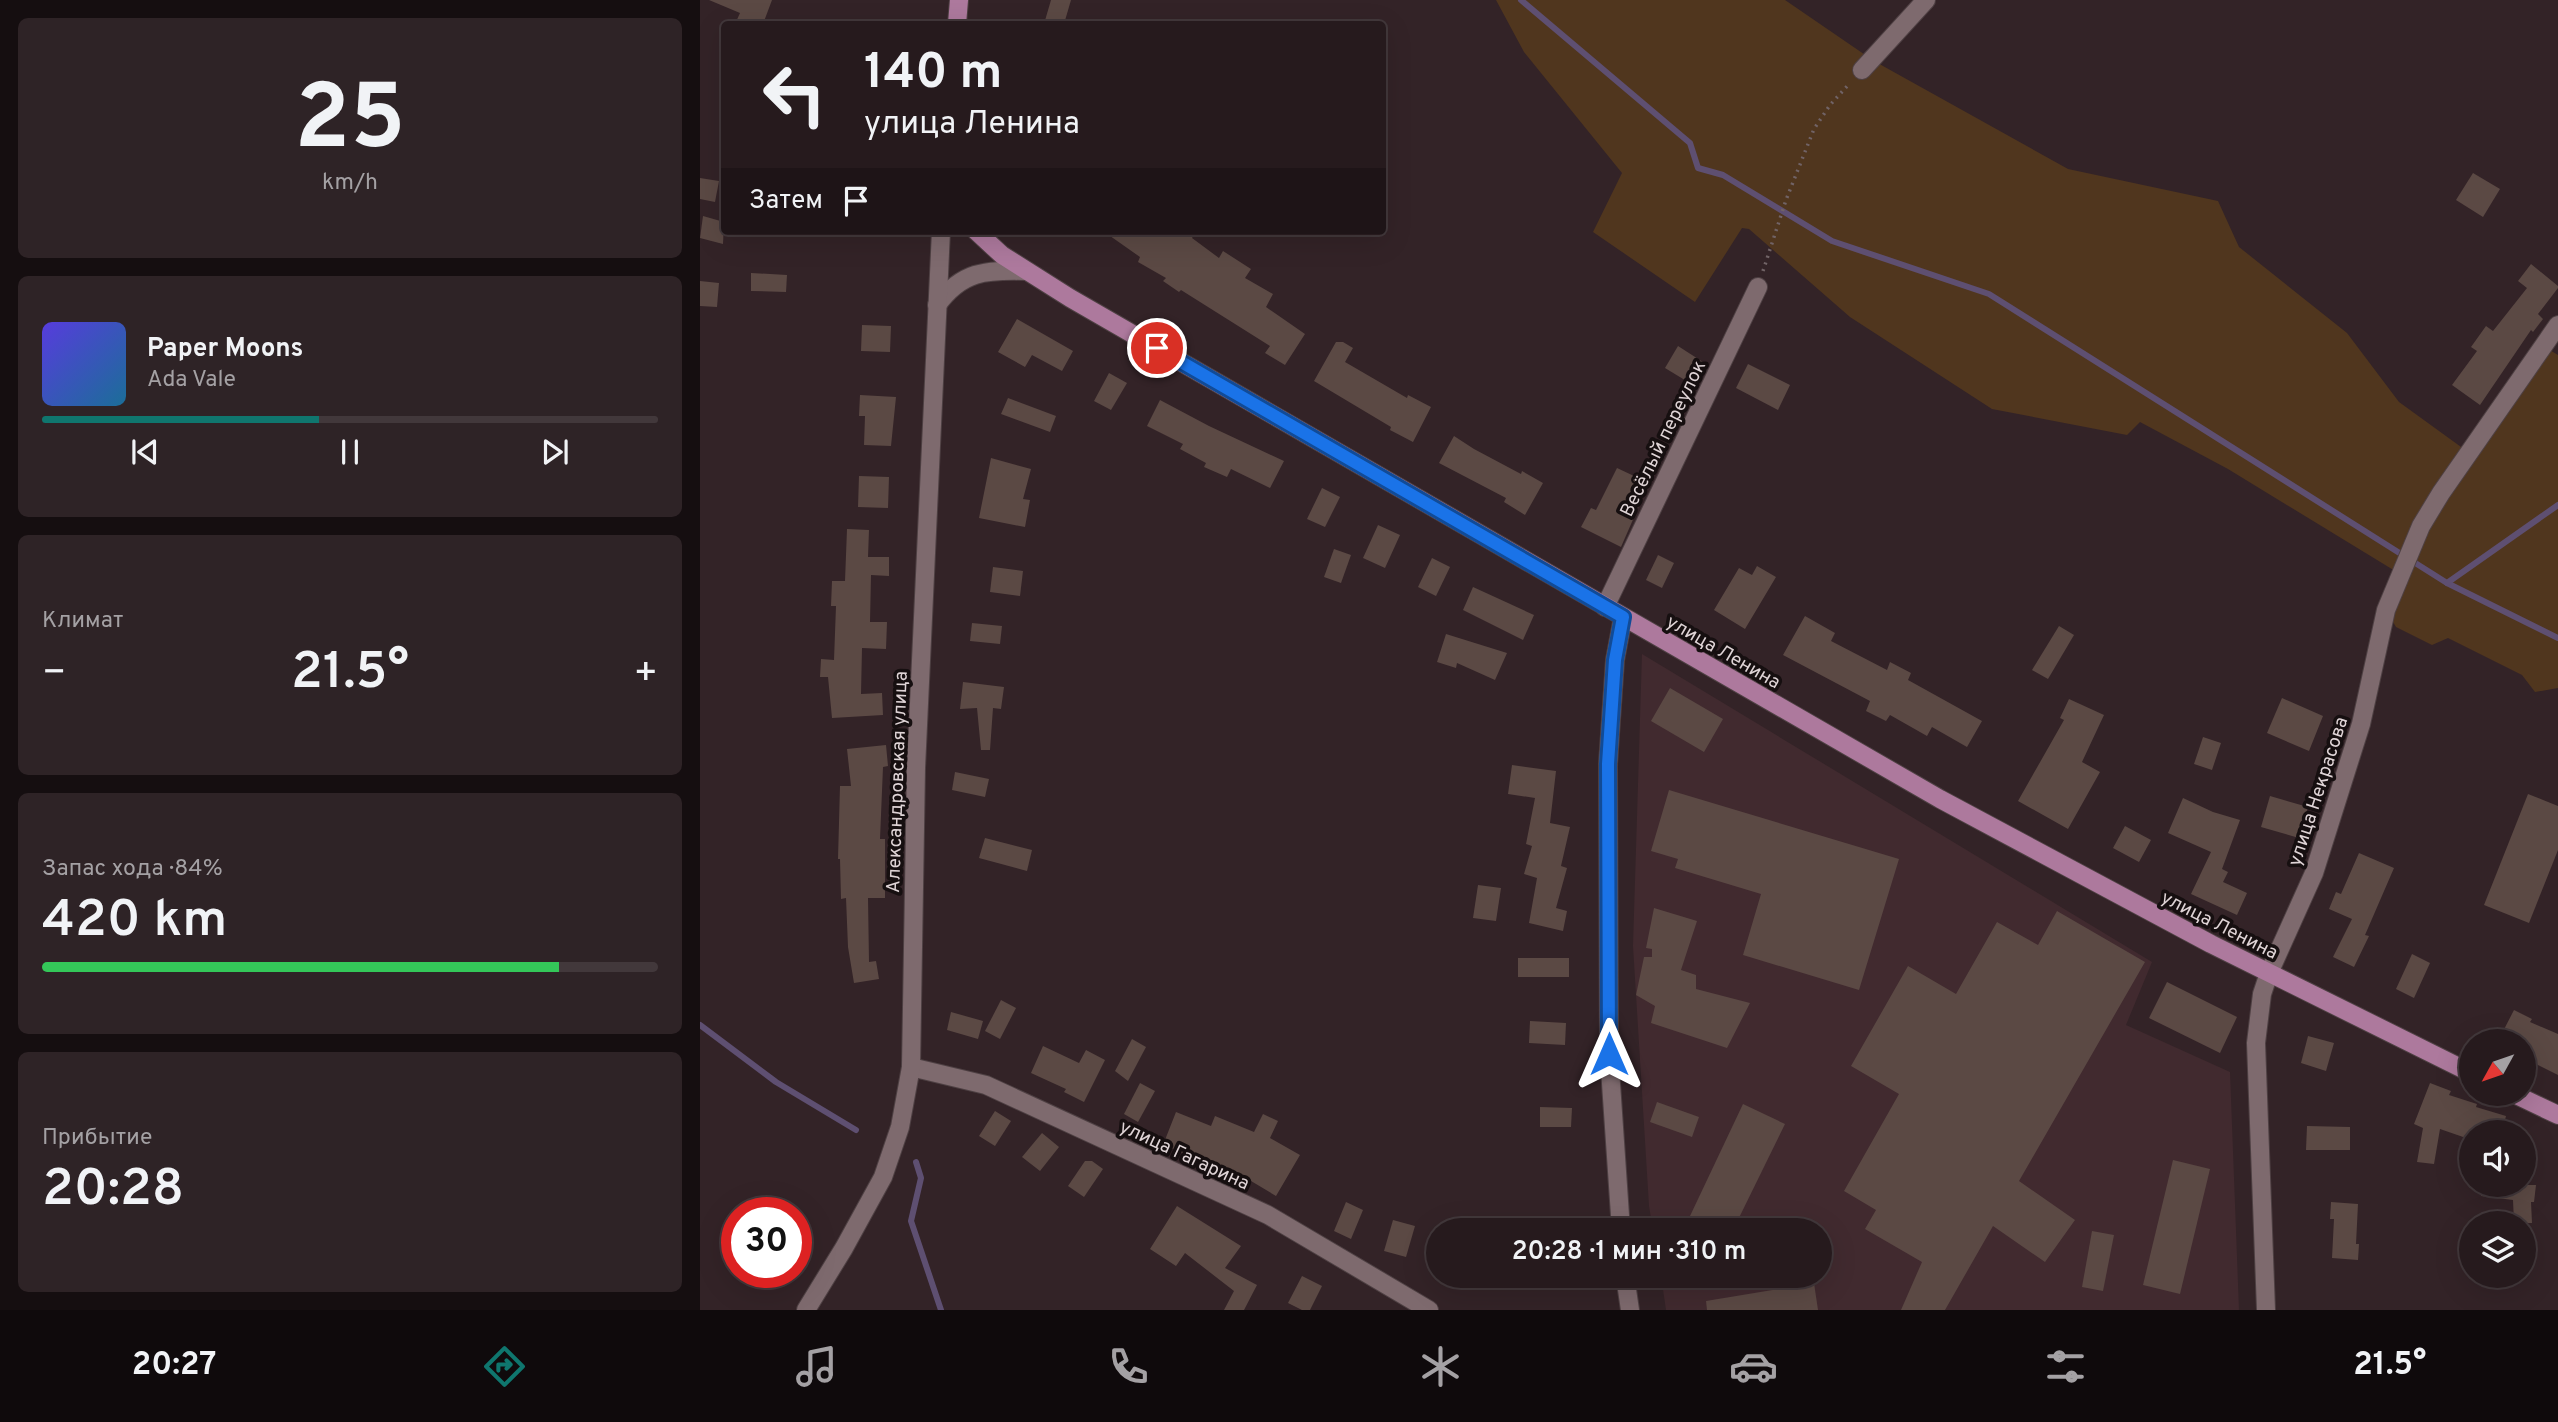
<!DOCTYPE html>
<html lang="ru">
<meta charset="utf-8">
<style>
body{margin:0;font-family:Overpass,sans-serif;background:#2e2326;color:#f1f3f6;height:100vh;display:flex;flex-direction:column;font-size:26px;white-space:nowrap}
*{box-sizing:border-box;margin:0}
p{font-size:23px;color:#a4a1a4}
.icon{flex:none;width:38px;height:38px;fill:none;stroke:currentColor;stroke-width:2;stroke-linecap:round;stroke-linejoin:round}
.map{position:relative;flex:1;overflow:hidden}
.sheet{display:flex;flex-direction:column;gap:18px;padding:18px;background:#150e10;width:700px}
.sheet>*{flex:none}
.top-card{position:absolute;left:21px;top:21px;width:665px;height:214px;border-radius:7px;box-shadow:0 7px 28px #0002,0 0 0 2px #42383b;background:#261a1d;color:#f1f3f6;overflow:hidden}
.needle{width:46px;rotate:230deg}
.controls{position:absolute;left:1759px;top:1029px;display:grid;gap:14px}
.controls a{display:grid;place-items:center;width:77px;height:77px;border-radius:50%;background:#261a1d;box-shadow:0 7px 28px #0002,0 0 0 2px #42383b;font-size:35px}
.speed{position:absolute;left:21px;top:1197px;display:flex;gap:14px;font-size:35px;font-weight:700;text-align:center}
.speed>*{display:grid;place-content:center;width:91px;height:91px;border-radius:50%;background:#261a1d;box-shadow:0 7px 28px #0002,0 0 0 2px #42383b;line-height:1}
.speed .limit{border:10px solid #d22;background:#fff;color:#111}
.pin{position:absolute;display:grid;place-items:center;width:60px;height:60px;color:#fff;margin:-30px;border:4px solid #fff;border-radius:50%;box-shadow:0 2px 7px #0007}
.me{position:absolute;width:77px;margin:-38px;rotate:0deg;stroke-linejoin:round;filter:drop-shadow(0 0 5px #0008)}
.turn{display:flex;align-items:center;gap:24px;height:147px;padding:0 28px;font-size:32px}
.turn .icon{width:91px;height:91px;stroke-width:2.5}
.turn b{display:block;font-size:49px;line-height:60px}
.then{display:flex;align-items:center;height:66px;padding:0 28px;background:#0003;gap:14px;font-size:26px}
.big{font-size:52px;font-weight:600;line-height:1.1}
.sheet .tile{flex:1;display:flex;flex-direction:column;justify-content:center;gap:10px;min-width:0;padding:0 24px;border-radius:10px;background:#2e2326}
.sheet .dial{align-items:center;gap:0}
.dial b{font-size:91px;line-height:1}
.song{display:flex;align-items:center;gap:21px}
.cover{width:84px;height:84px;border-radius:10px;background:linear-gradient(135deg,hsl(250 70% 55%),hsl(200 70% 35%))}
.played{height:7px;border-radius:4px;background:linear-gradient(90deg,#0f766e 45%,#42383b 45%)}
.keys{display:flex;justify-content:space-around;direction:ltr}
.heat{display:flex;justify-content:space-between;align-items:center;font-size:38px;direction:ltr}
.charge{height:10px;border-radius:5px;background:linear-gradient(90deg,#34c759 84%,#42383b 0)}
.trip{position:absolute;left:726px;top:1218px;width:406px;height:70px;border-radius:35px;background:#261a1d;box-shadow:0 7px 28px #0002,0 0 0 2px #42383b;font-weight:600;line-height:70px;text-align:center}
.tabs{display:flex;height:112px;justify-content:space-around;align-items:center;background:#0f0a0c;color:#a4a1a4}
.tabs .icon{width:49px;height:49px}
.tabs .on{color:#0f766e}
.tabs b{font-size:32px;color:#f1f3f6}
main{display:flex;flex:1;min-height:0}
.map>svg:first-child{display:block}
.built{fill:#412a2f}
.green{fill:#50361e}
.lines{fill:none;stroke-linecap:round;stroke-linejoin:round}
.stream{stroke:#5e4f71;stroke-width:6}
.building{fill:#5b4944}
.minor-casing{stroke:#4e4043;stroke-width:20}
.primary-casing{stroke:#4e4043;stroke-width:20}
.path{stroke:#716366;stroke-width:3.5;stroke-dasharray:2 5;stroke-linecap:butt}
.minor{stroke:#7e6a6e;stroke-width:18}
.primary{stroke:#ad799d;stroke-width:18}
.route-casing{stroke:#114b97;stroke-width:18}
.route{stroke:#1a73e8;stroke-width:12}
.labels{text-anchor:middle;stroke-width:7;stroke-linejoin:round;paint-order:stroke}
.street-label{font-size:19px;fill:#dfd4d6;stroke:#160f10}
</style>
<main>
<section class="sheet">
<div class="tile dial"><b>25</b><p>km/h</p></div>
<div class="tile">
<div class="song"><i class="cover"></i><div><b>Paper Moons</b><p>Ada Vale</p></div></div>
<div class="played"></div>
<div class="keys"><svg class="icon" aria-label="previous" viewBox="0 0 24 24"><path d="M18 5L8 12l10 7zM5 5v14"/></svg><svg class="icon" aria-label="pause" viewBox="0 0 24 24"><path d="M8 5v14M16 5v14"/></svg><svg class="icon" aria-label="next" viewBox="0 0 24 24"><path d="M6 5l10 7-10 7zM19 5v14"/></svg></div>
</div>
<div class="tile"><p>Климат</p>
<div class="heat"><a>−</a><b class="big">21.5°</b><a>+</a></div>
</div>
<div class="tile"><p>Запас хода · 84%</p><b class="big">420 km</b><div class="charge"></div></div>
<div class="tile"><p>Прибытие</p><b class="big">20:28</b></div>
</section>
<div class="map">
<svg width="1858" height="1310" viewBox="0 0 1858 1310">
<rect width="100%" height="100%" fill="#332327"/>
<path class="built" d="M942,654l510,308 -26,63 104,47 9,238h-573l-5,-34h159v-46h-167l-4,-24 -16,-260z"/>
<path class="green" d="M796,0h289l89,61 194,108 150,32 21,46 108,86 52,69 69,50 75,-106 15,9v333l-23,4 -13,-17 -74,-37 -16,7 -36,-18 -10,-17 14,-36 -172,-105 -88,-47 -13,13 -135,-26 -142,-92 -101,-88 -7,-1 -47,74 -102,-70 29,-59 -98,-121z"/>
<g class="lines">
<g class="stream">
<path d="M821,0l169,143 8,25 25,7 109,66 157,53 458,289 111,55"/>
<path d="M1747,583l111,-78"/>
<path d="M0,1025l76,57 80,48"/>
<path d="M216,1162l5,16 -10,43 30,89"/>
</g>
</g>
<g class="building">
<path d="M9,0h63l-9,24h-28l5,-11z"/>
<path d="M351,0h20l-7,24h-20z"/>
<path d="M1773,173l27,16 -17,28 -27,-17z"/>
<path d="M0,178l19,3 -4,21 -15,-3z"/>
<path d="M3,216l21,6 -1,22 -23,-6z"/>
<path d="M403,231h93l-4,7 27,20 4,-7 28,18 -6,9 28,16 -7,13 39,27 -20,31 -20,-12 5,-7 -89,-56 -2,2 -16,-11 3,-3 -28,-16 2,-5z"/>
<path d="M1831,264l27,22v2l-20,26 5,5 -10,13 -2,-2 -51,75 -28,-20 25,-34 -6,-4 15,-21 7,5 34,-43 -9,-7z"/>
<path d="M51,273l36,2 -1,17 -35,-1z"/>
<path d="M0,281l19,2 -2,24 -17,-1z"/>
<path d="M317,319l56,32 -11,20 -30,-16 -7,12 -27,-15z"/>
<path d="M162,325l29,1 -1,26 -29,-1z"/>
<path d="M636,342h7l10,6 -8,14 62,36 1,-3 23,12 -18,35 -23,-12 1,-3 -77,-46z"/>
<path d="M978,346l28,18 -13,21 -28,-17z"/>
<path d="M1048,364l42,21 -12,25 -42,-22z"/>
<path d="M409,373l18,10 -16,27 -17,-9z"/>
<path d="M160,395l36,2 -5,49 -27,-1 1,-29h-6z"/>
<path d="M308,398l48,18 -6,16 -49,-18z"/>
<path d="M460,400l49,26 75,35 -14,27 -39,-19 -4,8 -23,-10 2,-4 -26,-14 3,-5 -36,-18z"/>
<path d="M754,436l20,13 47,25 1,-3 21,12 -18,32 -21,-13 2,-4 -67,-35z"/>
<path d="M291,458l40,11 -8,30 7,1 -5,27 -46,-9z"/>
<path d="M917,468l32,15 -28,64 -40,-20 10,-19 5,2z"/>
<path d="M159,476l30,1 -1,31 -30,-1z"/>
<path d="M622,488l18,9 -15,30 -18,-8z"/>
<path d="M678,525l22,10 -15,33 -22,-10z"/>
<path d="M147,529l22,1 -1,27h21v19l-18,-1 -1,47h17l-1,27 -24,-1 -1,46 21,-1 1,22 -51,3 -4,-41h-8l1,-18 13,1 2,-54h-5l1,-25h13z"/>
<path d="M634,549l17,6 -10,28 -17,-6z"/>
<path d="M958,555l16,8 -12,25 -16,-8z"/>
<path d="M732,558l18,9 -14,29 -18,-9z"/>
<path d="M1057,566l19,11 -31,52 -31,-19 25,-42 13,7z"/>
<path d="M293,567l30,4 -3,25 -30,-4z"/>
<path d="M773,587l61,28 -11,25 -60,-30z"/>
<path d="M1105,616l30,17 -4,8 56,29 3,-8 21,11 -3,7 74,41 -15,26 -35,-20 -5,9 -37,-21 -4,6 -20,-10 4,-10 -87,-46z"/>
<path d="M272,623l30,3 -2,18 -30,-3z"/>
<path d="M1359,626l15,9 -26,44 -16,-9z"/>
<path d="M746,634l61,19 -12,27 -38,-17 -1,5 -19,-6z"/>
<path d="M263,682l41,5 -3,22 -8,-1 -3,42h-9l-4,-42 -17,1z"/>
<path d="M970,688l53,31 -19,33 -53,-31z"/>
<path d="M1582,698l41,18 -14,35 -42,-18z"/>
<path d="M1369,699l35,16 -22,47 18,10 -32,57 -50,-28 46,-81 -4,-2z"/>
<path d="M1503,737l18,6 -9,27 -18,-6z"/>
<path d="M186,745l2,21 -5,1 -3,72h5v59h-17l1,64 7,-1 3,18 -25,4 -6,-36 -2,-49 -5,1 -1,-40h-2l2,-73h11l-4,-37z"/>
<path d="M812,765l44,6 -6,52 20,4 -9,39 6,2 -11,40 11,3 -4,20 -34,-8 8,-45 -13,-4 8,-28 -6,-2 9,-46 -27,-4z"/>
<path d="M255,772l34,7 -4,18 -33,-7z"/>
<path d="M969,790l230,69 -40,131 -116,-35 18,-61 -86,-26 3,-9 -27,-8z"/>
<path d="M1828,794l30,12v44l-29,73 -45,-18z"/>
<path d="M1570,796l38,11 -9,31 -38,-11z"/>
<path d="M1483,798l30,14 27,8 -18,49 6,3 -5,10 24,11 -10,22 -46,-21 20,-42 -43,-19z"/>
<path d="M1425,826l26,14 -12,22 -26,-14z"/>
<path d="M285,838l47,12 -5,21 -48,-13z"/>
<path d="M1659,853l35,15 -29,67 4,1 -15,31 -21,-10 19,-38 -23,-10 7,-17 5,2z"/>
<path d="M778,885l23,3 -5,33 -23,-3z"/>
<path d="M954,908l43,13 -16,49 15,5v14l54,14 -23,45 -76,-25 4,-17 -19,-11 8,-38h8v-8l-6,-1z"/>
<path d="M1357,911l88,51 -126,219 56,39 -30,42 -52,-36 -48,84h-44l21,-48 -57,-33 11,-19 -32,-19 55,-97 -48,-28 57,-100 48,28 41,-72 41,23z"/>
<path d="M1712,954l18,9 -16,35 -18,-9z"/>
<rect x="818" y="958" width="51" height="19"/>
<path d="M1467,982l70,35 -17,36 -71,-35z"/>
<path d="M301,1000l15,8 -16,31 -15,-8z"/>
<path d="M1814,1010l18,9 -2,3 28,12v41l-34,-17v-17h-26z"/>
<path d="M251,1012l32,9 -5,18 -31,-9z"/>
<path d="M830,1021l36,2 -1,22 -36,-2z"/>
<path d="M1608,1036l26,7 -8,28 -25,-8z"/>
<path d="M432,1039l14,8 -18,34 -13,-10z"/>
<path d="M343,1046l36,17 7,-13 19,10 -21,42 -20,-10 2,-3 -35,-16z"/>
<path d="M440,1083l15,8 -17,31 -14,-8z"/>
<path d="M1730,1083l21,8 -2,4 28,9 -1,3 30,9 -4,16h-34l-2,6 -26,-9 -6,35 -17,-2 6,-34 -9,-4z"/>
<path d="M957,1102l42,15 -7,20 -42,-15z"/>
<path d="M1043,1104l42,20 -52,106h-14l-29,-14z"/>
<path d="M840,1107l32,1 -1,19h-31z"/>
<path d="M295,1111l16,10 -16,25 -16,-10z"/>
<path d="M476,1112l35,14 4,-10 39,16 9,-18 15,7 -8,17 30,17 -24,41 -25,-15 -3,5 -19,-11 -33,-13 1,-3 -34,-14z"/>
<path d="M1607,1126l43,1v23h-44z"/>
<path d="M342,1133l17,14 -19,24 -18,-14z"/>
<path d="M1473,1160l37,9 -30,125 -37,-9z"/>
<path d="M385,1161h7l11,8 -19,28 -16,-11z"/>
<path d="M1781,1185h55l-2,17h-3l1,21h-18l-1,-23 -32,-4z"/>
<path d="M646,1202l17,8 -12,29 -17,-8z"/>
<path d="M1631,1202l27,2 -2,40h3l-1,16 -26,-2 2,-39h-4z"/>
<path d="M477,1206l64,40 -16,22 32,17 -13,25h-20l10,-19 -49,-38 -9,13 -26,-17z"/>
<path d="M693,1220l22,6 -9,31 -22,-6z"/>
<path d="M1392,1231l22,4 -11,56 -21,-4z"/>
<path d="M602,1276l20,10 -12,24h-8l-14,-7z"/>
<path d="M1114,1283l4,27h-111l-1,-9z"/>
</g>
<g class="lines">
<g class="minor-casing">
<g id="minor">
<path d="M1162,70l64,-70"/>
<path d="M237,305c25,-34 48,-35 88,-34"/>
<path d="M905,607l153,-320"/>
<path d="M211,1067l75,18 282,130 161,95"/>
<path d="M921,1230l-12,-176 -1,-290 7,-104 8,-43"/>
<path d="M925,1276l5,34"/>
<path d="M106,1310l38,-62 39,-71 17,-50 11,-60 5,-299 25,-537"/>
<path d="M1566,1310l-10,-267 6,-49 7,-21 45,-100 47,-149 25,-114 35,-84 20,-33 117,-168"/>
</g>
</g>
<g class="primary-casing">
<g id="primary">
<path d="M257,24l2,-24"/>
<path d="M276,231l26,24 68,43 870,501 271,145 260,129"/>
<path d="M1814,1094l44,21"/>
</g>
</g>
<path class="path" d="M1063,271l23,-71 28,-71 16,-24 20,-22"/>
<use href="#minor" class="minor"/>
<use href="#primary" class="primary"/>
</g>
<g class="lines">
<g class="route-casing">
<path id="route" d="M457,348l466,269 -8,43 -7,104 1,290"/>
</g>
<use href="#route" class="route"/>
</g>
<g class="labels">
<g class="street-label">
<text transform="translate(962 438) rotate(-64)" y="7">Весёлый переулок</text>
<text transform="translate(1024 651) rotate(30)" y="7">улица Ленина</text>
<text transform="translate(196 782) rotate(-88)" y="7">Александровская улица</text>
<text transform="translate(1617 791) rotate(-72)" y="7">улица Некрасова</text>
<text transform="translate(1520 924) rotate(27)" y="7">улица Ленина</text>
<text transform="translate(485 1154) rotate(25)" y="7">улица Гагарина</text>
</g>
</g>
</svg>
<div class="controls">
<a><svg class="needle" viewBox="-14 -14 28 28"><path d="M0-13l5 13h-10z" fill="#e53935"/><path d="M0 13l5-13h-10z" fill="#a4a1a4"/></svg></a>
<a><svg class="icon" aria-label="sound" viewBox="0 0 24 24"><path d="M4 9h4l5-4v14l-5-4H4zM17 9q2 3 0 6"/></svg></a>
<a><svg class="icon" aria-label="layers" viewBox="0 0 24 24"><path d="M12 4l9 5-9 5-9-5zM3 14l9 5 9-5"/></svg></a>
</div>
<div class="speed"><div class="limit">30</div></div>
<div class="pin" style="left:457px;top:348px;background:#d93025"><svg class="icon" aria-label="arrive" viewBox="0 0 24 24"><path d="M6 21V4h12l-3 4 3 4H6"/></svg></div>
<svg class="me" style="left:909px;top:1054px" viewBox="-20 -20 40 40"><path d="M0-17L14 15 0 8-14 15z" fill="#1a73e8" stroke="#fff" stroke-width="4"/></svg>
<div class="trip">20:28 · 1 мин · 310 m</div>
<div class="top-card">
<div class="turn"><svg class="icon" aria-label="left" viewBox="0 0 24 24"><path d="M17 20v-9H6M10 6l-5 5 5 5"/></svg><div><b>140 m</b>улица Ленина</div></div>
<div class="then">Затем<svg class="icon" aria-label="arrive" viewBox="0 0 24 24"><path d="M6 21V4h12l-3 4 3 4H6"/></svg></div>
</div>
</div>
</main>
<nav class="tabs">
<b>20:27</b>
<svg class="icon on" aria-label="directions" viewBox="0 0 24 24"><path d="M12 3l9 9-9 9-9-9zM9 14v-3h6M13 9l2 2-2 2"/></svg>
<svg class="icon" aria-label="music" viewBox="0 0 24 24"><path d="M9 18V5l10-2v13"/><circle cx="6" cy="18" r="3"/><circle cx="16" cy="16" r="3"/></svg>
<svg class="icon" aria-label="phone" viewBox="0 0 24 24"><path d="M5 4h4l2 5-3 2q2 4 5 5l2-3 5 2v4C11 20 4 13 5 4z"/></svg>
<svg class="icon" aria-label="climate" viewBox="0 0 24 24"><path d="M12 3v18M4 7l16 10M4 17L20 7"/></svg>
<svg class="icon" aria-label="car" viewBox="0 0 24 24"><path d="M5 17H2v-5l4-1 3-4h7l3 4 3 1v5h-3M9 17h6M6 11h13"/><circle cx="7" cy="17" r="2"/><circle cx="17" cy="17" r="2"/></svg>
<svg class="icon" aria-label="filters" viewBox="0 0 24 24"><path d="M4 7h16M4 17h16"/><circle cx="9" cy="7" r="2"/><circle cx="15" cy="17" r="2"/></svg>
<b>21.5°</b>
</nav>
